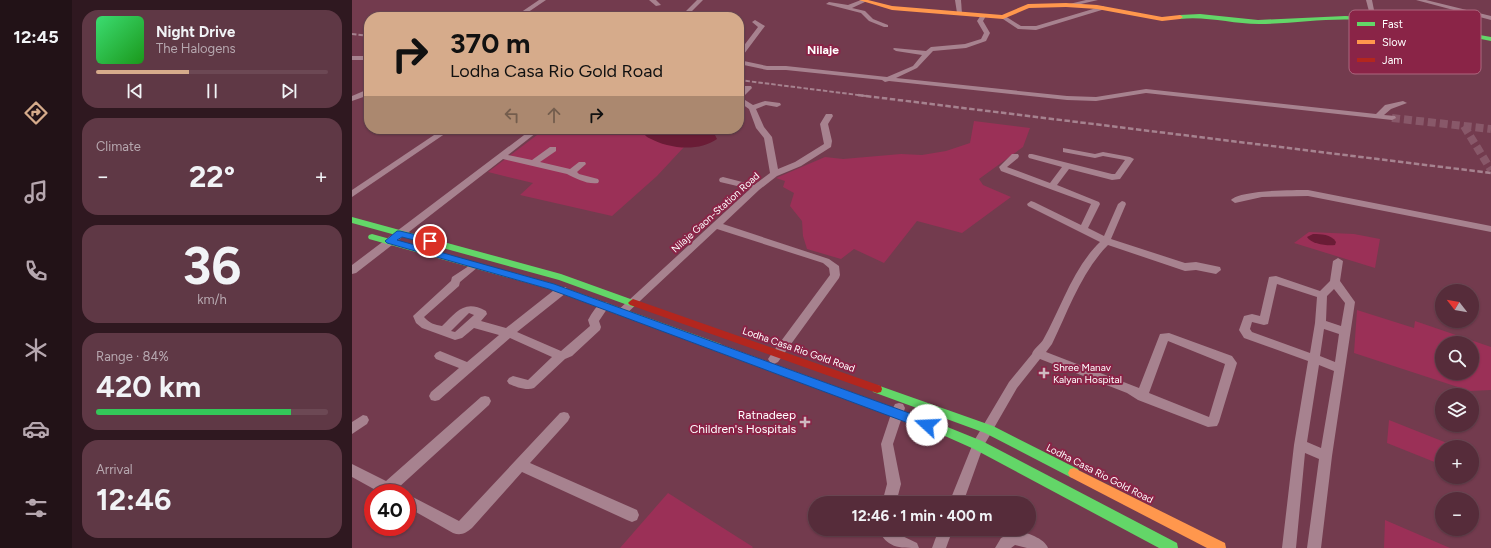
<!DOCTYPE html>
<meta charset="utf-8">
<style>
body{margin:0;font-family:Figtree,sans-serif;background:#5f3845;color:#f1f3f6;height:100vh;display:flex;flex-direction:column;font-size:15px;white-space:nowrap}
*{box-sizing:border-box;margin:0}
p{font-size:13px;color:#b6a7af}
.icon{flex:none;width:22px;height:22px;fill:none;stroke:currentColor;stroke-width:2;stroke-linecap:round;stroke-linejoin:round}
.map{position:relative;flex:1;overflow:hidden}
.panel{display:flex;flex-direction:column;gap:10px;padding:10px;background:#2f1820;width:280px}
.panel>*{flex:none}
.banner{position:absolute;left:12px;top:12px;width:380px;height:122px;border-radius:16px;box-shadow:0 1px 3px #0004,0 0 0 1px #6c4854;background:#d6ab8b;color:#111;overflow:hidden}
.needle{width:26px;rotate:301deg}
.controls{position:absolute;left:1083px;top:284px;display:grid;gap:8px}
.controls a{display:grid;place-items:center;width:44px;height:44px;border-radius:50%;background:#562c3a;box-shadow:0 1px 3px #0004,0 0 0 1px #6c4854;font-size:20px}
.speed{position:absolute;left:12px;top:484px;display:flex;gap:8px;font-size:20px;font-weight:700;text-align:center}
.speed>*{display:grid;place-content:center;width:52px;height:52px;border-radius:50%;background:#562c3a;box-shadow:0 1px 3px #0004,0 0 0 1px #6c4854;line-height:1}
.speed .limit{border:6px solid #d22;background:#fff;color:#111}
.pin{position:absolute;display:grid;place-items:center;width:34px;height:34px;color:#fff;margin:-17px;border:2px solid #fff;border-radius:50%;box-shadow:0 1px 4px #0007}
.me{position:absolute;width:44px;margin:-22px;rotate:290deg;stroke-linejoin:round;filter:drop-shadow(0 0 3px #0008)}
.turn{display:flex;align-items:center;gap:14px;height:84px;padding:0 20px;font-size:18px}
.turn .icon{width:52px;height:52px;stroke-width:2.5}
.turn b{display:block;font-size:28px;line-height:34px}
.lanes{display:flex;align-items:center;height:38px;padding:0 20px;background:#0003;justify-content:center;gap:20px;direction:ltr}
.lanes .off{opacity:.35}
.big{font-size:30px;font-weight:700;line-height:1.1}
.panel .tile{flex:1;display:flex;flex-direction:column;justify-content:center;gap:6px;min-width:0;padding:0 14px;border-radius:16px;background:#5f3845}
.panel .dial{align-items:center;gap:0}
.dial b{font-size:52px;line-height:1}
.song{display:flex;align-items:center;gap:12px}
.cover{width:48px;height:48px;border-radius:6px;background:linear-gradient(135deg,hsl(140 70% 55%),hsl(120 70% 35%))}
.played{height:4px;border-radius:2px;background:linear-gradient(90deg,#d6ab8b 40%,#6c4854 40%)}
.keys{display:flex;justify-content:space-around;direction:ltr}
.heat{display:flex;justify-content:space-between;align-items:center;font-size:22px;direction:ltr}
.charge{height:6px;border-radius:3px;background:linear-gradient(90deg,#34c759 84%,#6c4854 0)}
.trip{position:absolute;left:456px;top:496px;width:228px;height:40px;border-radius:20px;background:#562c3a;box-shadow:0 1px 3px #0004,0 0 0 1px #6c4854;font-weight:700;line-height:40px;text-align:center}
main{display:flex;flex:1;min-height:0}
.dock{display:flex;flex-direction:column;width:72px;justify-content:space-around;align-items:center;background:#221217;color:#b6a7af}
.dock .icon{width:28px;height:28px}
.dock .selected{color:#d6ab8b}
.dock b{font-size:18px;color:#f1f3f6}
.map>svg:first-child{display:block}
.green{fill:#9b3057;fill-rule:evenodd}
.water{fill:#6a1c36}
.lines{fill:none;stroke-linecap:round;stroke-linejoin:round}
.street-tunnel{stroke:#885869;stroke-width:8;stroke-dasharray:8 4;stroke-linecap:butt}
.street{fill:#a7828f;fill-rule:evenodd}
.fast{fill:#63d668;fill-rule:evenodd}
.slow{fill:#ff974d;fill-rule:evenodd}
.jam{fill:#b3261e;fill-rule:evenodd}
.rail-far1{stroke:#a6828f;stroke-width:2;stroke-dasharray:4.5 2;stroke-linecap:butt}
.rail{stroke:#a6828f;stroke-width:2.5;stroke-dasharray:5.5 2.5;stroke-linecap:butt}
.route{fill:#1a73e8;stroke:#114b97}
.poi-dot{fill:#cebac1;stroke:#8a2447;stroke-width:1.5}
.labels{text-anchor:middle;stroke-width:4;stroke-linejoin:round;paint-order:stroke}
.street-label{font-size:10px;fill:#fff;stroke:#8a2447}
.poi-label{font-size:10px;fill:#fff;stroke:#8a2447;text-anchor:start}
.far-district-label{font-size:12px;font-weight:bold;fill:#fff;stroke:#8a2447}
.near-poi-label{font-size:12px;fill:#fff;stroke:#8a2447;text-anchor:end}
.key{fill:#8a2447;stroke:#ad667e;stroke-width:1}
.key-label{font-size:11px;fill:#fff}
</style>
<main>
<nav class="dock">
<b>12:45</b>
<svg class="icon selected" aria-label="directions" viewBox="0 0 24 24"><path d="M12 3l9 9-9 9-9-9zM9 14v-3h6M13 9l2 2-2 2"/></svg>
<svg class="icon" aria-label="music" viewBox="0 0 24 24"><path d="M9 18V5l10-2v13"/><circle cx="6" cy="18" r="3"/><circle cx="16" cy="16" r="3"/></svg>
<svg class="icon" aria-label="phone" viewBox="0 0 24 24"><path d="M5 4h4l2 5-3 2q2 4 5 5l2-3 5 2v4C11 20 4 13 5 4z"/></svg>
<svg class="icon" aria-label="climate" viewBox="0 0 24 24"><path d="M12 3v18M4 7l16 10M4 17L20 7"/></svg>
<svg class="icon" aria-label="car" viewBox="0 0 24 24"><path d="M5 17H2v-5l4-1 3-4h7l3 4 3 1v5h-3M9 17h6M6 11h13"/><circle cx="7" cy="17" r="2"/><circle cx="17" cy="17" r="2"/></svg>
<svg class="icon" aria-label="filters" viewBox="0 0 24 24"><path d="M4 7h16M4 17h16"/><circle cx="9" cy="7" r="2"/><circle cx="15" cy="17" r="2"/></svg>
</nav>
<section class="panel">
<div class="tile">
<div class="song"><i class="cover"></i><div><b>Night Drive</b><p>The Halogens</p></div></div>
<div class="played"></div>
<div class="keys"><svg class="icon" aria-label="previous" viewBox="0 0 24 24"><path d="M18 5L8 12l10 7zM5 5v14"/></svg><svg class="icon" aria-label="pause" viewBox="0 0 24 24"><path d="M8 5v14M16 5v14"/></svg><svg class="icon" aria-label="next" viewBox="0 0 24 24"><path d="M6 5l10 7-10 7zM19 5v14"/></svg></div>
</div>
<div class="tile"><p>Climate</p>
<div class="heat"><a>−</a><b class="big">22°</b><a>+</a></div>
</div>
<div class="tile dial"><b>36</b><p>km/h</p></div>
<div class="tile"><p>Range · 84%</p><b class="big">420 km</b><div class="charge"></div></div>
<div class="tile"><p>Arrival</p><b class="big">12:46</b></div>
</section>
<div class="map">
<svg width="1139" height="548" viewBox="0 0 1139 548">
<rect width="100%" height="100%" fill="#733b4e"/>
<g class="green">
<path d="M622,121l56,7 -7,19 -44,32 4,6 28,12 -49,36 -45,-12 -33,42 -30,-14 -13,10 -34,-10 -4,-13 -1,-15 -12,-15 4,-13 -11,-6 2,-6 -9,-3 49,-21 18,2 58,-5 21,1 24,-4 24,-8z"/>
<path d="M193,129h77l2,5c5,0 14,-3 18,-1 3,1 5,4 8,5 10,5 22,7 34,9l-27,29 -45,40 -92,-21 13,-12 -45,-11z"/>
<path d="M957,232l45,2 26,5 -5,29 -81,-25z"/>
<path d="M1005,310l57,18 1,-7 76,26v43l-21,1 -116,-38zM1090,343h30v30h-30z"/>
<path d="M1037,420l63,25v2h-10v18l-55,-22z"/>
<path d="M316,493l85,54 -1,1h-132z"/>
<path d="M1033,520l65,28h-66z"/>
</g>
<g class="water">
<path d="M270,129h96l-3,6 2,4c-18,13 -48,10 -68,-1 -3,-1 -4,-4 -7,-5 -5,-2 -13,1 -18,1z"/>
<path d="M961,234c8,0 18,0 23,8l-1,3c-8,1 -24,-1 -28,-8z"/>
</g>
<g class="lines">
<g class="street-tunnel">
<path d="M1040,118l99,11"/>
<path d="M1112,126l27,44"/>
</g>
<g class="street">
<path d="M187,0h7l-25,17h-7z"/>
<path d="M297,0h7l5,5 -5,1z"/>
<path d="M345,0h6l-12,12 3,5h-6l-3,-5z"/>
<path d="M509,0l6,1 -15,7 13,3 8,8 15,6v2h-4l-15,-6 -8,-8 -35,-9 3,-2 19,3z"/>
<path d="M603,0h6l1,14 -5,-1z"/>
<path d="M734,0h12l-30,7 -3,-2z"/>
<path d="M1014,0h6l4,20 -5,-1z"/>
<path d="M1064,0h10l65,16v4z"/>
<path d="M751,6l3,2 -1,1 -69,21 -18,-1 -18,-12 5,-1 16,10h15z"/>
<path d="M134,14l6,2 1,1h-9v-2z"/>
<path d="M631,14l3,2 -3,5 7,12 -4,8 -20,7 -33,3 -16,17 -21,10 171,18 29,1 50,-8 230,25 9,-9 18,-4 4,2 -16,6 -7,6 11,1 1,2 -4,2 -246,-27 -50,8 -29,-1 -178,-19 -4,1 -3,-2 -96,-10h-19l-28,-6v-4l28,6h19l101,11 26,-11 9,-11 -26,-4 -3,-2 1,-1 32,3 5,-4 34,-3 16,-5 3,-6 -7,-12 4,-6z"/>
<path d="M403,20l10,6 -24,32 -2,1v-7l19,-25 -6,-5z"/>
<rect x="0" y="56" width="17" height="4"/>
<path d="M17,65v5l-2,-1 -1,-2z"/>
<path d="M393,86h6l1,2 -8,8 1,4 8,5 12,-4 15,2 1,2 -4,2 -11,-2 -10,4 8,18 8,10 6,32 17,-7 29,-18 -4,-20 6,-10h6l1,2 -5,8 4,17 -1,6 -30,19 -24,10 -18,14 -36,34 106,35 10,7 1,9 -1,3 -61,84 -4,2 -4,-2 -2,-3 2,-3 60,-81 -1,-7 -6,-5 -106,-34 -92,86h-8l-1,-3 134,-123 -30,-7 -1,-2 1,-2 3,-1 31,8 16,-12 -6,-35 -8,-10 -7,-19 -10,-7v-9z"/>
<path d="M14,90h3v5l-17,6v-5z"/>
<path d="M91,129h9l-100,68v-7z"/>
<path d="M180,129h9l-33,26 24,5 18,-13h6v4l-16,11 30,7 9,-7h6l1,2 -9,8 2,2 19,5 1,2 -1,2c-10,2 -23,-5 -31,-9l-64,-15 -147,114 -4,1v-9z"/>
<path d="M711,148l32,6 8,-2 27,5 4,2 -14,20 -8,1 -43,-11 -12,16 42,17 1,2 -12,24 16,8 14,-32 4,-3 3,1 1,2 -15,35 74,24 11,-1 24,5 1,3 -5,4 -20,-4 -11,1 -77,-26c-26,26 -40,66 -56,99l-6,8 93,36 21,-54 9,-1 63,23 5,7 -18,59 -2,4 -9,1 -70,-27 -11,-7 -87,-34 -23,29 -34,59 -20,56h-14l25,-62 35,-59 23,-28c1,-5 8,-9 11,-14 18,-32 30,-72 57,-98l-72,-36 -1,-2 4,-3 3,1 47,23 10,-21 -90,-33 -2,-4 13,-13h6l1,2 -1,2 -11,9 43,16 12,-16 -33,-9 -1,-2 1,-2h3l80,20h3l10,-14 -22,-4 -8,2 -32,-6zM816,341l57,23 -16,53 -60,-24z"/>
<path d="M956,190l183,36v6l-183,-36 -46,1 -27,6 -4,-3c9,-10 62,-10 77,-10z"/>
<path d="M986,258l5,3 -3,20 15,21 -23,154 -11,92h-14l12,-89 -14,-6 -9,95h-14l12,-103 14,-84 -64,-23 -5,-8 5,-14 8,-2 8,2 9,-39 7,-1 44,15 10,-10 3,-20zM925,284l40,13 -2,26 -5,30 -58,-21 -2,-3 2,-7 12,3 4,-1zM982,289l11,14 -4,23 -15,-5 1,-25zM972,329l15,5 -4,28 -15,-6zM967,365l15,6 -13,77 -14,-6z"/>
<path d="M123,262l5,3 -2,2 -18,15 -1,4 -35,31c5,6 11,8 18,9 15,-14 22,-27 44,-15l1,3 -6,7 25,7 52,-41h8l1,3 -1,3 -49,39 44,19 29,-25 -2,-6c4,-7 11,-20 20,-17l1,3 -10,15 2,6 -1,3 -28,26 -7,3 -31,29c-7,3 -18,-1 -25,-4l-2,-3 2,-3 4,-2 15,4 24,-23 -42,-19 -71,62 -4,1 -4,-1 -2,-4 2,-4 28,-24 -23,-9 -2,-3 2,-3 4,-2 27,11 32,-27 -25,-7 -12,10 -7,2 -33,-12 -6,-5 -3,-7 38,-35 1,-4zM117,313l5,2 -19,17 -4,-1z"/>
<path d="M133,396l4,1 2,4 -2,4 -91,83 3,5h-20l-29,-16v-13l34,17 95,-84z"/>
<path d="M547,403l4,1 2,4 -12,36 8,40 -5,19h-14l5,-19 -6,-40 12,-36 2,-4z"/>
<path d="M212,412l4,1 2,4 -2,4 -38,42 107,47 2,5 -2,5 -5,2 -5,-2 -105,-48 -50,56c-6,5 -11,8 -19,5l-46,-26v-13l52,27 101,-108z"/>
<path d="M11,415l4,1 2,4 -2,4 -15,10v-12z"/>
<path d="M526,529h14l2,3 23,11 2,5c-21,0 -32,0 -41,-19z"/>
<path d="M587,529h14l-7,19h-14z"/>
<path d="M663,531c11,1 29,7 33,17h-21l-12,-3 -4,3h-16l6,-10z"/>
</g>
<g class="fast">
<path d="M848,14l58,6 87,-4 29,1 44,7 73,13v4c-44,-8 -88,-20 -132,-21 -34,-2 -67,4 -100,4 -27,0 -52,-8 -79,-5l-3,-2 3,-2z"/>
<path d="M0,217l209,57 75,27 2,2 -2,2 -3,2 -74,-27 -207,-57z"/>
<path d="M20,234l182,50 167,60 1,3 -1,3 -4,1 -168,-62 -180,-50 -1,-2 1,-2z"/>
<path d="M525,385l116,41 85,43 2,4 -2,4 -4,1 -4,-1 -85,-44 -112,-41 -1,-3 1,-3z"/>
<path d="M588,424l42,17 195,102 1,5h-19l-185,-99 -38,-17 -2,-3 2,-3z"/>
</g>
<g class="slow">
<path d="M507,0h9l24,6 110,9 26,-11 38,-1 31,2 65,12 18,-2 3,2 -3,2 -18,2 -65,-12 -31,-2 -37,1 -26,11 -111,-9z"/>
<path d="M365,343l227,83 2,3 -2,3 -4,2 -227,-84 -1,-3 1,-3z"/>
<path d="M722,468l151,75 1,5h-19l-137,-71 -2,-4 2,-4z"/>
</g>
<path class="jam" d="M281,299l248,87 1,3 -1,3 -4,1 -247,-88 -2,-2 2,-2z"/>
<g class="rail-far1">
<path d="M0,34l17,2"/>
<path d="M387,80l127,16"/>
</g>
<path class="rail" d="M506,95l633,78"/>
</g>
<path class="route" d="M45,231h3l33,8 1,2 -4,3 -28,-7 -5,3 157,44 377,137 2,4 -2,3 -4,2 -378,-141 -162,-46 -2,-2z"/>
<g class="poi-dot">
<path d="M690 367h4v4h4v4h-4v4h-4v-4h-4v-4h4z"/>
<path d="M451 416h4v4h4v4h-4v4h-4v-4h-4v-4h4z"/>
</g>
<g class="labels">
<g class="street-label">
<text transform="translate(363 212) rotate(-42)" y="4">Nilaje Gaon-Station Road</text>
<text transform="translate(447 349) rotate(19)" y="4">Lodha Casa Rio Gold Road</text>
<text transform="translate(748 473) rotate(27)" y="4">Lodha Casa Rio Gold Road</text>
</g>
<g class="poi-label">
<text x="701" y="371">Shree Manav<tspan x="701" dy="12">Kalyan Hospital</tspan></text>
</g>
<g class="far-district-label">
<text x="471" y="54">Nilaje</text>
</g>
<g class="near-poi-label">
<text x="444" y="419">Ratnadeep<tspan x="444" dy="14">Children's Hospitals</tspan></text>
</g>
</g>
<rect x="997" y="10" width="132" height="64" rx="6" class="key"/>
<rect x="1005" y="22" width="18" height="4" fill="#63d668"/>
<rect x="1005" y="40" width="18" height="4" fill="#ff974d"/>
<rect x="1005" y="58" width="18" height="4" fill="#b3261e"/>
<g class="key-label">
<text x="1030" y="28">Fast</text>
<text x="1030" y="46">Slow</text>
<text x="1030" y="64">Jam</text>
</g>
</svg>
<div class="controls">
<a><svg class="needle" viewBox="-14 -14 28 28"><path d="M0-13l5 13h-10z" fill="#e53935"/><path d="M0 13l5-13h-10z" fill="#b6a7af"/></svg></a>
<a><svg class="icon" aria-label="search" viewBox="0 0 24 24"><circle cx="10" cy="10" r="6"/><path d="M15 15l6 6"/></svg></a>
<a><svg class="icon" aria-label="layers" viewBox="0 0 24 24"><path d="M12 4l9 5-9 5-9-5zM3 14l9 5 9-5"/></svg></a>
<a>+</a>
<a>−</a>
</div>
<div class="speed"><div class="limit">40</div></div>
<div class="pin" style="left:78px;top:241px;background:#d93025"><svg class="icon" aria-label="arrive" viewBox="0 0 24 24"><path d="M6 21V4h12l-3 4 3 4H6"/></svg></div>
<svg class="me" style="left:575px;top:425px" viewBox="-20 -20 40 40"><circle r="19" fill="#fff"/><path d="M0-13L10 11 0 6-10 11z" fill="#1a73e8"/></svg>
<div class="trip">12:46 · 1 min · 400 m</div>
<div class="banner">
<div class="turn"><svg class="icon" aria-label="right" viewBox="0 0 24 24"><path d="M7 20v-9h11M14 6l5 5-5 5"/></svg><div><b>370 m</b>Lodha Casa Rio Gold Road</div></div>
<div class="lanes"><svg class="icon off" aria-label="left" viewBox="0 0 24 24"><path d="M17 20v-9H6M10 6l-5 5 5 5"/></svg><svg class="icon off" aria-label="ahead" viewBox="0 0 24 24"><path d="M12 20V5M6 11l6-6 6 6"/></svg><svg class="icon" aria-label="right" viewBox="0 0 24 24"><path d="M7 20v-9h11M14 6l5 5-5 5"/></svg></div>
</div>
</div>
</main>
